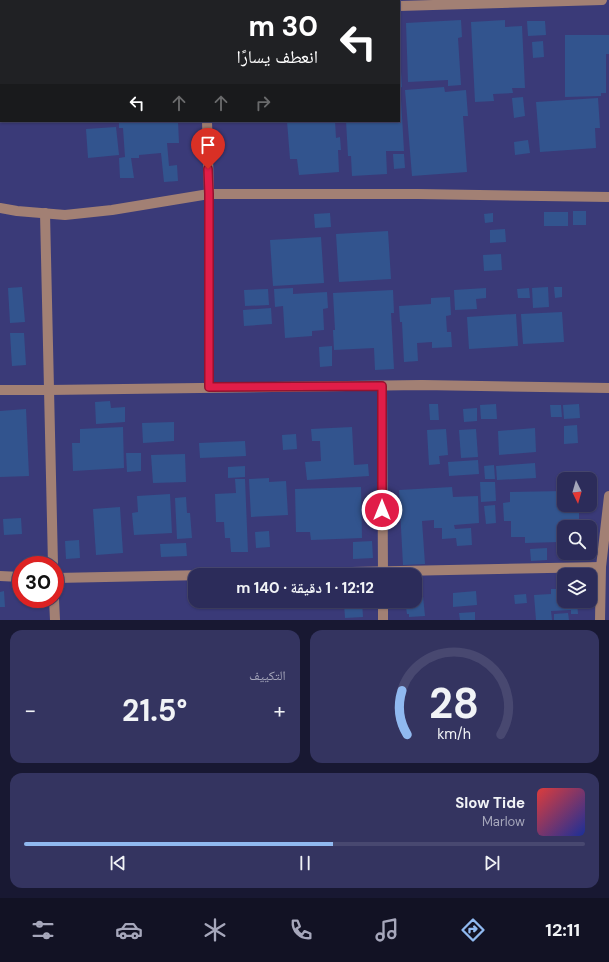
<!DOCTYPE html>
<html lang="ar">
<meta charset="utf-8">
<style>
body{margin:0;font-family:"DM Sans","Noto Naskh Arabic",sans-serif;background:#343460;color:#f1f3f6;direction:rtl;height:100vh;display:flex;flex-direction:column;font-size:15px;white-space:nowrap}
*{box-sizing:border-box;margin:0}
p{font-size:13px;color:#a6a7bb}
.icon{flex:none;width:22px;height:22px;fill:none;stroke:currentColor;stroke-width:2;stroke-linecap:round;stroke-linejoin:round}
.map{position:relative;height:620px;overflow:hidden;direction:ltr}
.sheet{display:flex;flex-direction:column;gap:10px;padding:10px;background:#181832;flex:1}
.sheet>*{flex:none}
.top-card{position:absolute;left:0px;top:0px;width:400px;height:122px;box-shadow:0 1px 3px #0004,0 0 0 1px #484870;direction:rtl;background:#202124;color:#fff;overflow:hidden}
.needle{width:26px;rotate:175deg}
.controls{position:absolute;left:557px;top:472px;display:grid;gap:8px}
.controls a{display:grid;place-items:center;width:40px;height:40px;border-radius:8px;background:#2c2c5a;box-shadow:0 1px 3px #0004,0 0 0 1px #484870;font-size:20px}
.speed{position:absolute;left:12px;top:556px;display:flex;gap:8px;font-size:20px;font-weight:700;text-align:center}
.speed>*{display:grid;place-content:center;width:52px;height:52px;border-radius:50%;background:#2c2c5a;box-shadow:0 1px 3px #0004,0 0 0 1px #484870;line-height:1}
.speed .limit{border:6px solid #d22;background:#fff;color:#111}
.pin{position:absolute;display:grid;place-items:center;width:34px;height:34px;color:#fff;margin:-41px -17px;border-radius:50% 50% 50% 0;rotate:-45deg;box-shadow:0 0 4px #0007}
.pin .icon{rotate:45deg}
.me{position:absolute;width:44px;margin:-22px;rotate:0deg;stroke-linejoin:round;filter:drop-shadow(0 0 3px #0008)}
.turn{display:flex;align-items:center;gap:14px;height:84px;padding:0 16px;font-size:18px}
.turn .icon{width:52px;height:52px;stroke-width:2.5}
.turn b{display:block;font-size:28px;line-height:34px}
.lanes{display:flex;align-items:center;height:38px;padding:0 16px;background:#0003;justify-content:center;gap:20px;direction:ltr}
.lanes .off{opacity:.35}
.big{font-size:30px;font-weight:700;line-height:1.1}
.sheet .card{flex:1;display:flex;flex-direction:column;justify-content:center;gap:6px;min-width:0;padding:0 14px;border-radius:12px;background:#343460}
.sheet .dial{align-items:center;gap:0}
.dial svg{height:104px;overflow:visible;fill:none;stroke:#484870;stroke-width:7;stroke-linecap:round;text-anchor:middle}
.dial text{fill:#f1f3f6;stroke:none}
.song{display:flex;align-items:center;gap:12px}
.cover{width:48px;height:48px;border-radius:6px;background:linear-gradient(135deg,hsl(0 70% 55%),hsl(230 70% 35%))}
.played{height:4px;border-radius:2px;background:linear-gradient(90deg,#90b9f0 55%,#484870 55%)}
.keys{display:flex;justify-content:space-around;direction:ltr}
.heat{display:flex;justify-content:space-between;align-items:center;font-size:22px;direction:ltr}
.sheet .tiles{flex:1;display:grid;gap:10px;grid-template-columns:1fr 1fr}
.card:last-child{grid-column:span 2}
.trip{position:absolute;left:188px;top:568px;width:234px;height:40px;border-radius:12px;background:#2c2c5a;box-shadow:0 1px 3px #0004,0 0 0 1px #484870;font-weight:700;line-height:40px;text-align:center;direction:rtl}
.tab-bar{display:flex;height:64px;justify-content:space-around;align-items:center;background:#121224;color:#a6a7bb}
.tab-bar .icon{width:28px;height:28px}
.tab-bar .active{color:#90b9f0}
.tab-bar b{font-size:18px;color:#f1f3f6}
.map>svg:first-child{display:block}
.building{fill:#32548e}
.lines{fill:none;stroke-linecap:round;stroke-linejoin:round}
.minor{stroke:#a28074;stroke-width:10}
.route-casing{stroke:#92132f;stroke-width:10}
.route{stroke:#e11d48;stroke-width:7}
</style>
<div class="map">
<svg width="609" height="620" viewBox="0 0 609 620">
<rect width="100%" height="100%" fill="#3a3a78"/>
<g class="building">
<path d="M461,20l1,17 -4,1 3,47 -13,1v-6l-40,2 -2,-59z"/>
<path d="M505,20v7l17,-1 3,62h-13l1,5 -20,1 1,7 -19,1 -4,-80z"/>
<path d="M527,21h18l1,14 -18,1z"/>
<path d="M565,35h44v19h-3v39h-5v3l-36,1z"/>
<path d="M543,41l1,16 -11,1 -1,-16z"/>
<path d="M399,56h1l2,31 -3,1z"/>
<path d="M444,87l1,5 21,-2 2,26h-5l4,56 -55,4 -7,-86z"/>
<path d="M523,97l2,19 -11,2 -2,-20z"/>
<path d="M598,98l2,30h-5l1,20 -56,4 -4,-50z"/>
<path d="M399,99h2l3,52h-18l1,23 -35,2 -1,-20h-3l-2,-35h53z"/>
<path d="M119,121h59l1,22h-12l2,23 8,-1 1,16 -14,1 -3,-29 -22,2v3h-8l3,20h-14l-1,-20 6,-1 -2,-29h-4z"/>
<path d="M287,121h48l1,17 4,-1 1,13h-3l1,22 -40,3 -2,-16h-7z"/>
<path d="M116,127l3,28 -31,3 -2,-29z"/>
<path d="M528,140l2,13 -15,2 -1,-13z"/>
<path d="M393,154h11l1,14 -11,1z"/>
<rect x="573" y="211" width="13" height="14"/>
<rect x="544" y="212" width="24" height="14"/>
<path d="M330,213l1,14 -16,1 -1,-14z"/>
<path d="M493,213v9l-8,1 -1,-9z"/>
<path d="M505,229l1,13 -16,1v-13z"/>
<path d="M388,231l3,48 -52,3 -3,-48z"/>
<path d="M321,237l3,46 -51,3 -3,-46z"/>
<path d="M501,254l1,16 -18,1 -1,-16z"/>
<path d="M22,287l3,35 -15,1 -2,-35z"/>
<path d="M548,287l1,20 -16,1 -1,-20z"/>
<path d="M554,287h8v10l-7,1z"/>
<path d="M293,288v6l34,-2 1,16 -5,1 1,21 -12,1v5l-27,2 -2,-32 -8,1 -1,-18z"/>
<path d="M486,288v10l-10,1 1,10 -22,1 -1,-20z"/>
<path d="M529,288l1,10h-12l-1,-9z"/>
<path d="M268,289l1,16 -24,1 -1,-16z"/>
<path d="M393,290l1,23h-3l3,56 -19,1 -1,-22 -40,2 -1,-20h2l-2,-37z"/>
<path d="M450,297l1,18 -5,1 1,16h4l1,15 -20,1v-6l-15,1 1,18 -14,1 -2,-40h-2l-1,-16 32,-2v-6z"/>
<path d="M271,308l1,16 -28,2 -1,-16z"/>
<path d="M562,312l2,30 -41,2 -2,-30z"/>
<path d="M516,314l2,32 -49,3 -2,-32z"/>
<path d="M10,333h14l2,32 -14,1z"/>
<path d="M332,346v20l-12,1 -1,-20z"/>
<path d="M110,401l1,7 14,-1v15l-29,2 -1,-22z"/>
<path d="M429,404h9l1,16h-9z"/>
<path d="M496,404l1,15h-16l-1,-14z"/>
<path d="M579,404l1,14 -16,1 -1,-14z"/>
<path d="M550,405h11l1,12h-11z"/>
<path d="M477,408v13l-13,1 -1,-13z"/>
<path d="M26,409l3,67 -29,1v-66z"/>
<path d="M174,422v19l-31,2 -1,-20z"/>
<path d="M577,425l1,18 -14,1v-18z"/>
<path d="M123,427l1,41 -51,3 -1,-28h8v-14z"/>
<path d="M352,427l2,38 14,-1 1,12 -62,4 -2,-18 16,-1 -1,-20h-8l-1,-12z"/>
<path d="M535,428l1,24 -37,3 -1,-24z"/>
<path d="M446,429l2,26 -9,1 1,8 -11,1 -2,-35z"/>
<path d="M476,429l2,28 -17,1 -2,-28z"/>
<path d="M296,434l1,15 -14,1 -1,-15z"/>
<path d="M245,441l1,15 -46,2 -1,-15z"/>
<path d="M126,453h15v18l-14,1z"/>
<path d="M185,454l1,28 -33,1 -2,-28z"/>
<path d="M478,460l1,14 -30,2 -1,-14z"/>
<path d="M535,463l1,15 -39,2 -1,-14z"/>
<path d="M494,465l1,14h-10l-1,-13z"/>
<path d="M245,466v11l-17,1v-11z"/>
<path d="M269,478v4l17,-1 2,34 -37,2 -2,-38z"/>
<path d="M235,479h10l3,73h-17l-1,-14h-5l-1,-16h-8l-1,-28 21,-1z"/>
<path d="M480,482h15l1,19 -15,1z"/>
<path d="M361,487l1,51 -51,2 -1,-8h-14l-1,-43z"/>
<path d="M452,487l1,10 25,-1 1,27 -25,2 1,4 16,-1 1,17 -15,1 -1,-8 -14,1v-11h-8v-8l-12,1 3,43 -22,1 -4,-75z"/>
<path d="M564,491v14h15v22h-15v9h-5v6l-34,1v-6h-14v-16h-7l-1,-18 7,-1v-10z"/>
<path d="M170,494l2,39 -38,2 -2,-22 6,-1 -1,-16z"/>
<path d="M186,497l1,16h3l2,25 -15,1 -2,-41z"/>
<path d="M495,505l1,18 -10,1 -2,-18z"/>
<path d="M120,507l3,46 -27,2 -3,-46z"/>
<path d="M21,518l1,16 -18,1 -1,-16z"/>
<path d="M269,531l1,16 -14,1 -1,-16z"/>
<path d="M79,540l1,18 -14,1 -1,-18z"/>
<path d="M372,541l1,17 -20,1v-17z"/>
<path d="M186,543l1,13 -26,1 -1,-13z"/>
<path d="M547,548v12l-16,1 -1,-12z"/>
<path d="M415,587h7l3,29 -16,1v-3h-2l-2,-13h10z"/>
<path d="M551,589h13v12h13l1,13h-7v-4l-20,1 1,9h-16l-2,-25 17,-1z"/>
<path d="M4,591l1,16h-5v-15z"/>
<path d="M476,591l1,14 -24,2v-14z"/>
<path d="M526,594l1,9 -12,1 -1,-9z"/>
<path d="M213,601h17v6l-16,1z"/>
<path d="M362,602l1,15 -18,1 -1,-15z"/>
<path d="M475,612v8h-15l-1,-7z"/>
<path d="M568,613l1,7h-15v-6z"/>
</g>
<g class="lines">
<g class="minor">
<path d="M205,0v1"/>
<path d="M388,0v1"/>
<path d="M399,6l203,-6"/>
<path d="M0,10h1"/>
<path d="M0,208l17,3 48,4 47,-5 97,-16 -2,-73"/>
<path d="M45,213l8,352"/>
<path d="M382,386l1,189"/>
<path d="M209,387v-193h209l191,3"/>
<path d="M0,390h49l373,-5 187,3"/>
<path d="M0,576l21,1"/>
<path d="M55,578l546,-11"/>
<path d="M54,599l1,21"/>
<path d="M383,601v19"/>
<path d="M600,620l1,-53 8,-71"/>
</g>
</g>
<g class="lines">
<g class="route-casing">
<path id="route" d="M208,169l1,25v193l173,-1v124"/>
</g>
<use href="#route" class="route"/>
</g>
</svg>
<div class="controls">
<a><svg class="needle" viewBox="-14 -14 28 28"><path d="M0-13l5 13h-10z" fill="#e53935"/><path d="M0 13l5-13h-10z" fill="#a6a7bb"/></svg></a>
<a><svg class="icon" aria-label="search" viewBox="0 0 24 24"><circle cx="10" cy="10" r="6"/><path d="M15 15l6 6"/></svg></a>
<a><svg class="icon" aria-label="layers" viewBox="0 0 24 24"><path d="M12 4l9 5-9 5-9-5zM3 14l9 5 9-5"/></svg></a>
</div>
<div class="speed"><div class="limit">30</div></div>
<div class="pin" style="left:208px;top:169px;background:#d93025"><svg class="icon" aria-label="arrive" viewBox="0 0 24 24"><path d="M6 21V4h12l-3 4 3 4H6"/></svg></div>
<svg class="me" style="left:382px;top:510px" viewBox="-20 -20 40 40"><circle r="17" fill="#e11d48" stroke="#fff" stroke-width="3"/><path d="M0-11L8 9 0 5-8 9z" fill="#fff"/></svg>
<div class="trip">12:12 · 1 دقيقة · 140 m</div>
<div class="top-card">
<div class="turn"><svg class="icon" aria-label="left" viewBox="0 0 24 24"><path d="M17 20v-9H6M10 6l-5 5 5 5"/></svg><div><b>30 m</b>انعطف يسارًا</div></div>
<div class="lanes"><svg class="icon" aria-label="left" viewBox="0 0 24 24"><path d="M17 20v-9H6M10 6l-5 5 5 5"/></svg><svg class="icon off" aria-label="ahead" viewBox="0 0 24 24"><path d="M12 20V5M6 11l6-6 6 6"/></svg><svg class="icon off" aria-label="ahead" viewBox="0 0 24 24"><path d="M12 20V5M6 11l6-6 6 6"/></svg><svg class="icon off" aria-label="right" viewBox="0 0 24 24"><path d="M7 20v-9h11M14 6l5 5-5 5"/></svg></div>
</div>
</div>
<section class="sheet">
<div class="tiles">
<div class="card dial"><svg viewBox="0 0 100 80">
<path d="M14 69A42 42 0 1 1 86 69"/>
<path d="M14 69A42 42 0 0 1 10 35" stroke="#90b9f0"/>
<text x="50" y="56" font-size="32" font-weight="700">28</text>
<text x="50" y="72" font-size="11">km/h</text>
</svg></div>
<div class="card"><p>التكييف</p>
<div class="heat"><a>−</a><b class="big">21.5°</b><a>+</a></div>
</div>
<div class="card">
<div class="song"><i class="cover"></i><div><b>Slow Tide</b><p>Marlow</p></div></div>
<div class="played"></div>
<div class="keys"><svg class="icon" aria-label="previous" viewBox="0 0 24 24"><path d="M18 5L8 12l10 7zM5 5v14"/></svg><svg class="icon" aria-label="pause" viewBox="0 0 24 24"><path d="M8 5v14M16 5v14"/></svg><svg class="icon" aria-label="next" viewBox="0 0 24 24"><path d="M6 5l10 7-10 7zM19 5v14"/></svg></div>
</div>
</div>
</section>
<nav class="tab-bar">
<b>12:11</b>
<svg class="icon active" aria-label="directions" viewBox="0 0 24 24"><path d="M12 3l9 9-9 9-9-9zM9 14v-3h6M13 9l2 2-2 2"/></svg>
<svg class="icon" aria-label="music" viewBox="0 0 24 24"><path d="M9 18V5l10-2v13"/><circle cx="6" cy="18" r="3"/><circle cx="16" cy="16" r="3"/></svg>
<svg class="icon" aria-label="phone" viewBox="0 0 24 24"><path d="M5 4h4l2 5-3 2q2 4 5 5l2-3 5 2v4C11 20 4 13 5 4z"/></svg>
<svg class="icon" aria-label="climate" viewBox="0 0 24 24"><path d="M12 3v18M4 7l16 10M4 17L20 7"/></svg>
<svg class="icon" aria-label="car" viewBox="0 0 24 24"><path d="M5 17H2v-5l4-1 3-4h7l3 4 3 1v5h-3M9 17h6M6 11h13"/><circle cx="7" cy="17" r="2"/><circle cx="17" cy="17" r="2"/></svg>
<svg class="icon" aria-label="filters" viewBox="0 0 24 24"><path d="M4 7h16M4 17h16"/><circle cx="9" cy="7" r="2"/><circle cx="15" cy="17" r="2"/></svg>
</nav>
